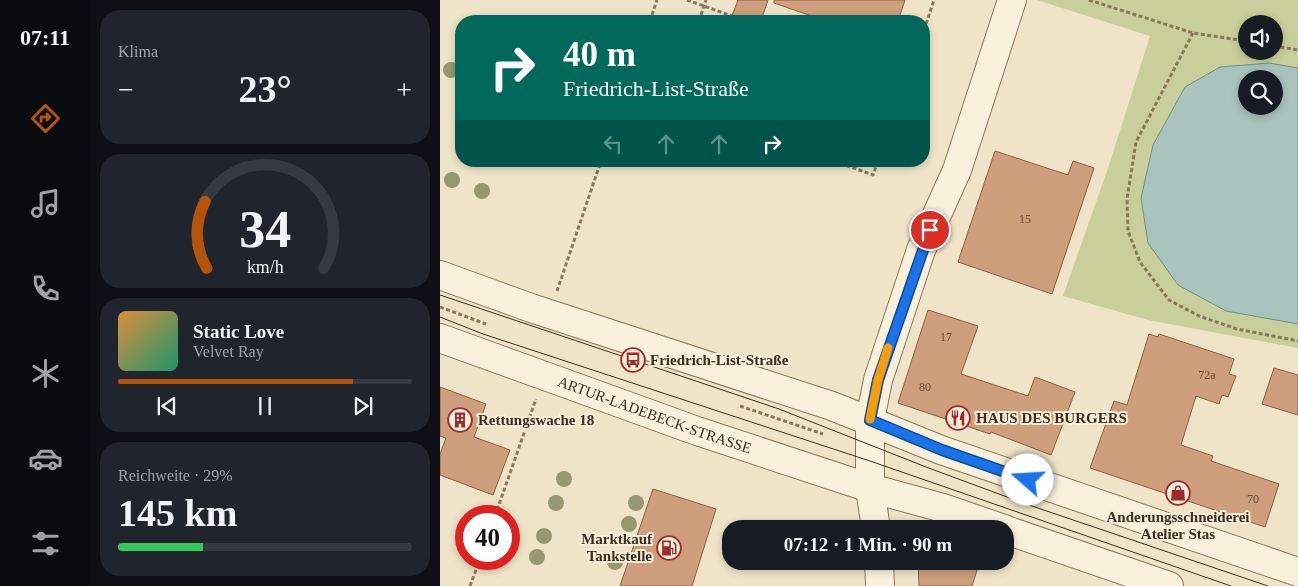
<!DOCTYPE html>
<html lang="de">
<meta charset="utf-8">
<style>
body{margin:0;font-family:"Times New Roman",serif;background:#20242c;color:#f1f3f6;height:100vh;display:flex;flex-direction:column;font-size:19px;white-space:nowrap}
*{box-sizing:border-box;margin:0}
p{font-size:16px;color:#9ea1a6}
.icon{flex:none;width:28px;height:28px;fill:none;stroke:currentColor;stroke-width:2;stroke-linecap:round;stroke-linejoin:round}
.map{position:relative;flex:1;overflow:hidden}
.details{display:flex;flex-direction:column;gap:10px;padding:10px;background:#0d0f14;width:350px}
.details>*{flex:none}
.hud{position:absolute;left:15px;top:15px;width:475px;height:152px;border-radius:20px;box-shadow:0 2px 8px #0003;background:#00695c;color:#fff;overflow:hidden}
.tools{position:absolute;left:798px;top:15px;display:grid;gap:10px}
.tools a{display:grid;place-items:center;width:45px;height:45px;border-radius:50%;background:#171b24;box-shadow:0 2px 8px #0003;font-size:25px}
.speed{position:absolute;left:15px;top:505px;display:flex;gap:10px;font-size:25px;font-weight:700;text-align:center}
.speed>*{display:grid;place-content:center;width:65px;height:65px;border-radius:50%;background:#171b24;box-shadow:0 2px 8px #0003;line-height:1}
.speed .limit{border:8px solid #d22;background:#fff;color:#111}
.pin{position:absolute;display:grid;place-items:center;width:42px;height:42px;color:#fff;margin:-21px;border:2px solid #fff;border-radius:50%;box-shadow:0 1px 5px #0007}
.me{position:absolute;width:55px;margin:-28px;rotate:289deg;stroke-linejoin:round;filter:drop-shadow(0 0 4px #0008)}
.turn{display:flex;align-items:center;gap:18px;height:105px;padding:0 25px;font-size:22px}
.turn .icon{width:65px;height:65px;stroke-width:2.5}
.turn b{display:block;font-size:35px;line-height:42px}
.lanes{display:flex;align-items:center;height:48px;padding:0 25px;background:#0003;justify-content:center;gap:25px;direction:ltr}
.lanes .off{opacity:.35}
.big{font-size:38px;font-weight:700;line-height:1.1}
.details .card{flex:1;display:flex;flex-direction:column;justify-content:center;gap:8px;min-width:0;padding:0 18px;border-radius:20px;background:#20242c}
.details .dial{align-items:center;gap:0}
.dial svg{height:130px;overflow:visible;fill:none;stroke:#363941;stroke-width:7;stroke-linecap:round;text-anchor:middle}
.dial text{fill:#f1f3f6;stroke:none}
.song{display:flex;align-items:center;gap:15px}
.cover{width:60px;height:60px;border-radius:8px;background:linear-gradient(135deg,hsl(30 70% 55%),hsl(160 70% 35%))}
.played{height:5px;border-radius:2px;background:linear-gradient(90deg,#b45309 80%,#363941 80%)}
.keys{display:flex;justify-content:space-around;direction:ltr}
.heat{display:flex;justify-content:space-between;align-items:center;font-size:28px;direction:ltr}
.charge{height:8px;border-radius:4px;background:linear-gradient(90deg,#34c759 29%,#363941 0)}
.trip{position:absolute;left:282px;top:520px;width:292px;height:50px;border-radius:20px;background:#171b24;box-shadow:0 2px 8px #0003;font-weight:700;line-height:50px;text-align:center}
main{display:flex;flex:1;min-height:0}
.tab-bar{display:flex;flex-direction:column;width:90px;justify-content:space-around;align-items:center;background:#090b0e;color:#9ea1a6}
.tab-bar .icon{width:35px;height:35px}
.tab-bar .current{color:#b45309}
.tab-bar b{font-size:22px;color:#f1f3f6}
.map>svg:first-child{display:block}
.green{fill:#c9cf9b;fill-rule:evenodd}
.water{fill:#a9c4bc;stroke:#6f938a;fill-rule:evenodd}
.building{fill:#cf9f7d;stroke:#8d5f41}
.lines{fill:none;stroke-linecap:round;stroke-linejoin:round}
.minor-casing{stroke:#8d765c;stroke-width:30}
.path{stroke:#8d765c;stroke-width:3;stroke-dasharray:4 2.5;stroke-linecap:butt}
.minor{stroke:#faf1dc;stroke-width:28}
.tram{stroke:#3d2e20;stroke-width:1}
.tree{fill:#96986f}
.route-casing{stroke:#114b97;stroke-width:12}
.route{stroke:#1a73e8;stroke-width:9}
.slow{stroke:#f59e0b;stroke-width:9}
.labels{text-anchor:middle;stroke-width:4;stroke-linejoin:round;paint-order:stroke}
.number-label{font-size:12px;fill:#624a37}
.poi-label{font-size:15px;font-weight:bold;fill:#3d2e20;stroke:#f7eed8;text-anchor:start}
.street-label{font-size:15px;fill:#3d2e20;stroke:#f7eed8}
</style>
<main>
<nav class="tab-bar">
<b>07:11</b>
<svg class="icon current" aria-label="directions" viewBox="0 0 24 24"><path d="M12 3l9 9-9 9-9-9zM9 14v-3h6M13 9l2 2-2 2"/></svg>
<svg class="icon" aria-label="music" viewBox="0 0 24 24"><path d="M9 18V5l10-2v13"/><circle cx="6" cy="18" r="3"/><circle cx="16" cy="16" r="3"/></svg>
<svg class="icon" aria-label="phone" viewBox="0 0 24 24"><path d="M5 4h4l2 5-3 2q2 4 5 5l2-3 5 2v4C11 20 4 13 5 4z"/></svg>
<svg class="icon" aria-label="climate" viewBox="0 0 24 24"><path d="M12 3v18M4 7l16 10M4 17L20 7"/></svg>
<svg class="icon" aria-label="car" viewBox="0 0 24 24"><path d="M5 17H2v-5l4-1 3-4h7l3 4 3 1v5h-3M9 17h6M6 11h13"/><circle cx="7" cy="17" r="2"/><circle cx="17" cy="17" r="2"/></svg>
<svg class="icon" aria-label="filters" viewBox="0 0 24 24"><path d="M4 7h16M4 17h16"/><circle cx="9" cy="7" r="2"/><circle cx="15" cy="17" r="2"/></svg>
</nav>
<section class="details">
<div class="card"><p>Klima</p>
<div class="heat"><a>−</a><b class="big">23°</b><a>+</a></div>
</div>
<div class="card dial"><svg viewBox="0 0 100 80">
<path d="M14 69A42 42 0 1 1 86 69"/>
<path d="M14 69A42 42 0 0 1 13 28" stroke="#b45309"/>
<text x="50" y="56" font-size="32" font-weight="700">34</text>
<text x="50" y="72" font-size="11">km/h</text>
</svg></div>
<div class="card">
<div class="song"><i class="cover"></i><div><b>Static Love</b><p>Velvet Ray</p></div></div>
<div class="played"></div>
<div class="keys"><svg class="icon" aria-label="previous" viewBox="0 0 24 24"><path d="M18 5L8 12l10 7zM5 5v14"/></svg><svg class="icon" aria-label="pause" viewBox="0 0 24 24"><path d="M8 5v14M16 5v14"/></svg><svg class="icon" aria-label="next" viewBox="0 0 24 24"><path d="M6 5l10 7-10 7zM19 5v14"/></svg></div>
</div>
<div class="card"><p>Reichweite · 29%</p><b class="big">145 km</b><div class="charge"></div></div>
</section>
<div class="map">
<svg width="858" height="586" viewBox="0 0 858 586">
<rect width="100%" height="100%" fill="#f0e4c8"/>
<path class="green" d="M597,0h261v348l-150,-28 -85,-24 45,-128 42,-132zM806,24h28v27h-28zM806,79h28v27h-28z"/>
<path class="water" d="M829,63l29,5v256l-72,-13 -48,-26 -30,-42 -7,-45 12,-53 32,-58 35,-20zM806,79h28v27h-28z"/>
<g class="building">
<path d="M298,0h30l-7,21h-31z"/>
<path d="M334,0h131l-7,21h-72l-52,-18z"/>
<path d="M555,151l73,24 5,-14 21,7 -42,126 -94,-32z"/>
<path d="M488,310l50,16 -17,48 67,22 7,-19 40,15 -24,63 -60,-23 -1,2 -92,-31z"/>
<path d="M709,334l9,3 1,-3 75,25 -5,15 7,2 -8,21 -6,-2 -3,9 -23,-8 -15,49 32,11 -2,5 68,23 -14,43 -175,-59 24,-67 13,4z"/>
<path d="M834,368l24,7v40l-36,-11z"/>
<path d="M0,387l46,17 -12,33 36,13 -17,45 -53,-20v-21l6,-16 -6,-2z"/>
<path d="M213,489l63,20 -24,77h-72z"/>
<path d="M478,561h62l-8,25h-53z"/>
</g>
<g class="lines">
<g class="minor-casing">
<g id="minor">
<path d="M0,275l91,33 301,98 109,44 357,122"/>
<path id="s1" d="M0,338l257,93 173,57 73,20 61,21"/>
<path d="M436,529l-6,-41v-68l8,-40 43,-130 36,-80 55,-170"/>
<path d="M566,530l163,56"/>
<path d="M439,561l1,25"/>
</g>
</g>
<g class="path">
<path d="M247,0l45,16"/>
<path d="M649,0l104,33 53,8"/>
<path d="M210,21l7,-21"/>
<path d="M259,21l7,-21"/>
<path d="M364,21l2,-6"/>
<path d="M484,30l10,-30"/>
<path d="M753,33l-57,109 -9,57 1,32 12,31 29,38 30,16 38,13 61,12"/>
<path d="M834,46l24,4"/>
<path d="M394,161l39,14 5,-14"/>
<path d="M117,291l44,-130"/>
<path d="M0,307l46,17"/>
<path d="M300,406l83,28"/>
<path d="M55,516l41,-117"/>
<path d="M30,586l10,-27"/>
</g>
<use href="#minor" class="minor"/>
<g class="tram">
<path d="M0,295l339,114 147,58 100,37 242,82"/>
<path d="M0,317l43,17 387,127 361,125"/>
</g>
</g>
<g class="tree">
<circle cx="11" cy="70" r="8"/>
<circle cx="12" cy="180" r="8"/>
<circle cx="42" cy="191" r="8"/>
<circle cx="124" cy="479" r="8"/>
<circle cx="116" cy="503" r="8"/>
<circle cx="196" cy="503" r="8"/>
<circle cx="189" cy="524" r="8"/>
<circle cx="104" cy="536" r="8"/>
<circle cx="97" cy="557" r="8"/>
<circle cx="175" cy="562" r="8"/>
</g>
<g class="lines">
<g class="route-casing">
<path id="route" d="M490,230l-52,150 -8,40 72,30 86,30"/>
</g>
<use href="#route" class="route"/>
<path class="slow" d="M430,419l8,-39 10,-32"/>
</g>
<defs>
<g id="bus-ring" transform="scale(1.25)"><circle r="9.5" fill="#f7eed8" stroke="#9e2a2b" stroke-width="1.5"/><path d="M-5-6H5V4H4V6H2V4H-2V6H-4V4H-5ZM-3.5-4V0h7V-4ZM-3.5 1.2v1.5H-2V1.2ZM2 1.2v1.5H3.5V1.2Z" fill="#9e2a2b"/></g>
<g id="restaurant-ring" transform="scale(1.25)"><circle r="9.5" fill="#f7eed8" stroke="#9e2a2b" stroke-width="1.5"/><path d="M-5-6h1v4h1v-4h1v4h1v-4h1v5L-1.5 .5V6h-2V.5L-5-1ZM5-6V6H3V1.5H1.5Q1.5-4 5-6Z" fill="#9e2a2b"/></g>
<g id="building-ring" transform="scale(1.25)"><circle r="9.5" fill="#f7eed8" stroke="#9e2a2b" stroke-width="1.5"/><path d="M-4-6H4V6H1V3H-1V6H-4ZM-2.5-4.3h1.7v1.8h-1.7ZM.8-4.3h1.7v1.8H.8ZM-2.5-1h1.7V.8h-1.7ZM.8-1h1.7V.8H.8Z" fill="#9e2a2b"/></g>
<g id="shop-ring" transform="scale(1.25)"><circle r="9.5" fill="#f7eed8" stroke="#9e2a2b" stroke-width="1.5"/><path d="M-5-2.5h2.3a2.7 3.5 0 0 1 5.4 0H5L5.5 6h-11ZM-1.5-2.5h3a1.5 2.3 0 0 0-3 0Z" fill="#9e2a2b"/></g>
<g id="fuel-ring" transform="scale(1.25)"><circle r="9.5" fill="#f7eed8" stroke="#9e2a2b" stroke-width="1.5"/><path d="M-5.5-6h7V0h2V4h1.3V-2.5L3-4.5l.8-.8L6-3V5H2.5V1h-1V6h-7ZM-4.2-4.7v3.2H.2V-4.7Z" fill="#9e2a2b"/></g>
</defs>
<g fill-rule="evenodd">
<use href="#bus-ring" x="193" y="360"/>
<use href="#restaurant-ring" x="518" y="418"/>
<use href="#building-ring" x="20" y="420"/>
<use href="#shop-ring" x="738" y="493"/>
<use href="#fuel-ring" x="229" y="548"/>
</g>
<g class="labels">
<g class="number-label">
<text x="585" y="223">15</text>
<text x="506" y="341">17</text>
<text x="767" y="379">72a</text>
<text x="485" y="391">80</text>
<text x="813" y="503">70</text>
</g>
<g class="poi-label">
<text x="210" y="365">Friedrich-List-Straße</text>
<text x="536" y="423">HAUS DES BURGERS</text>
<text x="38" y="425">Rettungswache 18</text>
<text x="738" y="522" text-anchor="middle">Anderungsschneiderei<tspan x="738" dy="17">Atelier Stas</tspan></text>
<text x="212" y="544" text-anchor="end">Marktkauf<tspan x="212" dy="17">Tankstelle</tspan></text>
</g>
<g class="street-label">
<text dy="5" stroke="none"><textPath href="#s1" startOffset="228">ARTUR-LADEBECK-STRASSE</textPath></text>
</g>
</g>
</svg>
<div class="tools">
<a><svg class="icon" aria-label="sound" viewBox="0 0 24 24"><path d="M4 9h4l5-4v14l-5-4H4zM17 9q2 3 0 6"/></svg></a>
<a><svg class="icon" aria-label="search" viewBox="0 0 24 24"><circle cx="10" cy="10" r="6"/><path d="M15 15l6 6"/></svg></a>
</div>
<div class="speed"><div class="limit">40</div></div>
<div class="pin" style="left:490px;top:230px;background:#d93025"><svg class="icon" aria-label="arrive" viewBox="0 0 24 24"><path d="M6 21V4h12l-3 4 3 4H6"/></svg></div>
<svg class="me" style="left:588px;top:480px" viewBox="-20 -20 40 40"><circle r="19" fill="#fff"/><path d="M0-13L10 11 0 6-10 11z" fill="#1a73e8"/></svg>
<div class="trip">07:12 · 1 Min. · 90 m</div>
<div class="hud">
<div class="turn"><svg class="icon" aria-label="right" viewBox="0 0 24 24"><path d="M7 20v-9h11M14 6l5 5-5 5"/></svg><div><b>40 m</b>Friedrich-List-Straße</div></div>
<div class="lanes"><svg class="icon off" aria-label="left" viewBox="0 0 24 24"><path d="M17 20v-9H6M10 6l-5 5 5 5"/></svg><svg class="icon off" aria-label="ahead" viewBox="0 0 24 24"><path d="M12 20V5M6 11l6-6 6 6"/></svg><svg class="icon off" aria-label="ahead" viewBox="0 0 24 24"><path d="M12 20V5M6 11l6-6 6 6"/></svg><svg class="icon" aria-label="right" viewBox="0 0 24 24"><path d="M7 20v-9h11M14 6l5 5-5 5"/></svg></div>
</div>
</div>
</main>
